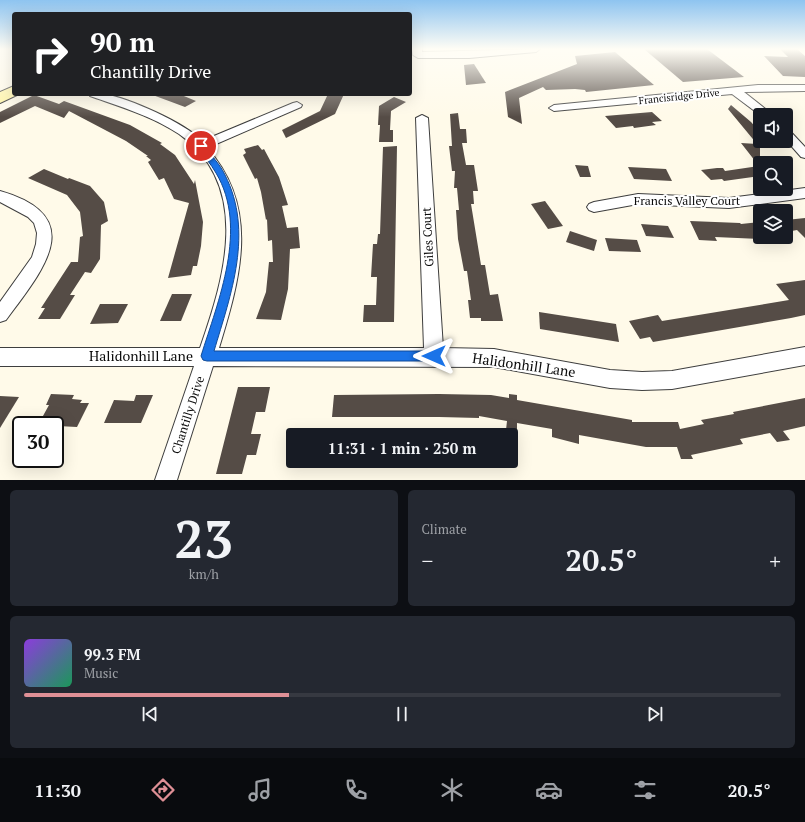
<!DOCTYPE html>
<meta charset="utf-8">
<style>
body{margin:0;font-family:"PT Serif",serif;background:#242831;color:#f1f3f6;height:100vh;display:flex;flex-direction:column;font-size:15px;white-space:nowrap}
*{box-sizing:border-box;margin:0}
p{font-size:13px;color:#9ea1a6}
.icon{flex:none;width:22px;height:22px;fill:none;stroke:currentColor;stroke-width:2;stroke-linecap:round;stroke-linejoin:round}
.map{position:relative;height:480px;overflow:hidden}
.sheet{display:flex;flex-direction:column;gap:10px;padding:10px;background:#0d0f14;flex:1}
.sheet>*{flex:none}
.hud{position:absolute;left:12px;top:12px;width:400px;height:84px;border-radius:4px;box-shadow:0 4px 16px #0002;background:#202124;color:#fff;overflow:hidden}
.buttons{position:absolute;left:753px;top:108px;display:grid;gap:8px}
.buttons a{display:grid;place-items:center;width:40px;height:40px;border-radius:4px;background:#171b24;box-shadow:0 4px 16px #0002;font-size:20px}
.speed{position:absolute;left:12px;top:416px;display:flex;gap:8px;font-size:20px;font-weight:700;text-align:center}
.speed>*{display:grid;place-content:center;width:52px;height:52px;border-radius:50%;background:#171b24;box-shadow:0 4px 16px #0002;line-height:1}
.speed .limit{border:2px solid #111;border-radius:6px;background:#fff;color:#111}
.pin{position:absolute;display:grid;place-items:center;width:34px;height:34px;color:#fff;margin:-17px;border:2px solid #fff;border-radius:50%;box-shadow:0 1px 4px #0007}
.me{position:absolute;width:44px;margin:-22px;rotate:270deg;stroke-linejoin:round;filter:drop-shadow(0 0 3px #0008)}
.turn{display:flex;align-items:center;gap:14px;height:84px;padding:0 12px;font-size:18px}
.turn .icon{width:52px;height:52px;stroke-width:2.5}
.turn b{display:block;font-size:28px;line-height:34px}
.big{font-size:30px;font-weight:800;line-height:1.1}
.sheet .tile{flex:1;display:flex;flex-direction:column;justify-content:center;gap:6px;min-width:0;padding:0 14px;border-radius:6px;background:#242831}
.sheet .dial{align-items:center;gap:0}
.dial b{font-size:52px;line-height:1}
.song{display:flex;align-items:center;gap:12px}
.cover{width:48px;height:48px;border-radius:6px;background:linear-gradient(135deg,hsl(270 70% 55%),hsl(150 70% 35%))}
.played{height:4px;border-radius:2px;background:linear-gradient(90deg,#df9096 35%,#363941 35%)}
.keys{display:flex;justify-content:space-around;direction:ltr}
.heat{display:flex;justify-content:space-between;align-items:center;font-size:22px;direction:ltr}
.sheet .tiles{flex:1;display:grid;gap:10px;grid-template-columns:1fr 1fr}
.tile:last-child{grid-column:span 2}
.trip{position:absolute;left:286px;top:428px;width:232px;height:40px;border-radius:4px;background:#171b24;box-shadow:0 4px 16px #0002;font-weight:800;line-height:40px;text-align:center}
.tab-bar{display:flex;height:64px;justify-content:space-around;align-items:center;background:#090b0e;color:#9ea1a6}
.tab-bar .icon{width:28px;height:28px}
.tab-bar .active{color:#df9096}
.tab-bar b{font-size:18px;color:#f1f3f6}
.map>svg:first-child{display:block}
.building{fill:#554c46}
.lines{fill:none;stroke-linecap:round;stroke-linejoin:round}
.street-casing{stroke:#3e3e3e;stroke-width:2}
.secondary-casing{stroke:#2d2d2d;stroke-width:2}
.street{fill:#fff;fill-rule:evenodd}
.secondary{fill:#fff4a4;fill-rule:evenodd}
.route{fill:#1a73e8;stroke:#114b97}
.labels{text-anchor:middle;stroke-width:4;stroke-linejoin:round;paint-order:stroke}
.far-street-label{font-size:10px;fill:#0b0b0b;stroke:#fff}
.street-label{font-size:12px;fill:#0b0b0b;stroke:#fff}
.near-street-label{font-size:14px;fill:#0b0b0b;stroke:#fff}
</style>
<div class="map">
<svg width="805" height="480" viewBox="0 0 805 480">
<rect width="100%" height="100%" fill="#fffae9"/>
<g class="building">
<path d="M644,49h63l37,28 -61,5z"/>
<path d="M780,49h17l8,7v21l-22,-1 -19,-20 24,1z"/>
<path d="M615,52l39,33 -68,7 -1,-2 -10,-1 -29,1 -3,-3 -24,11 3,26 -14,-7 -3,-25 72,-28 -2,-8z"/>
<path d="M474,64l12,19 -20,2 -2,-20z"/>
<path d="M150,94h29l17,7 -11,6z"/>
<path d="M328,94h16l-9,20 -49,24 -4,-8 38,-19z"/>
<path d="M34,95l25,9 5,-3 66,24 32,18 -2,1 15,11 19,29 1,-4 8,42 -2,24 -4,20h-4l-2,9 -23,3 21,-75 -15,-4 -10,-21 -5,2 -11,-18 3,-2 -5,-4h2l-22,-15 -57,-30 -5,7 -29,-12 -35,17v-11z"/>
<path d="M394,97l12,5 -15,9 -1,19h3v12h-14l1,-17h-2l1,-19z"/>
<path d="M731,105l20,17 9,10v44l-36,5 -2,-2 -11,1 -10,-10 16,-2h6l2,3 34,-5 -18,-23 16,1 -29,-35z"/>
<path d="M652,112l10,9 -10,1 4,3 -22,3 -1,-2 -17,2 -11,-12z"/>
<path d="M458,113l2,16h6l1,14h-5l4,22h8l4,26h-5l1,13h-3l10,61h4l5,30 8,-1 5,27h-22v-3h-11l-2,-18h3l-4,-29h-3l-6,-32 -2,-29h3l-2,-22h-3l1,-17h-3l-3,-25h3l-2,-32z"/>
<path d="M258,145l4,5 2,-1 15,28 9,28 -6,1 5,22 11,-1 2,21 -10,1 -2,40 -7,31 -25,-1 10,-27 3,-30h4l-1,-22 -4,1 -1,-22 -1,1 -5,-28 -4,-14 -2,1 -12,-24 3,-2 -2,-4z"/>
<path d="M397,146l-3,176h-31l1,-17h12l1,-28h-6l2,-33h4l1,-10h2l3,-87z"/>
<path d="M575,165l13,1 3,11h-11z"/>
<path d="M628,167l38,2 6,12 -38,-2z"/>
<path d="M44,169l24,10 1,-1 21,8 14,16 4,19 -7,4 -1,34 -9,14 -6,-1 -15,23h5l-15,24h-22l7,-11h-4l30,-46h7l2,-25 3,-1 -3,-24 -13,-17 -39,-17z"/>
<path d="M545,201l18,25 -15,3 -17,-25z"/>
<path d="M805,218v20l-8,-8 -11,2v-12z"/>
<path d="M690,221l50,2 1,1 19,-2v17l-45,-2 2,4 -18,-1z"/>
<path d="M641,224l27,2 6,12 -28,-2z"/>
<path d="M570,231l27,9 -3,11 -28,-9z"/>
<path d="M605,238l32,2 4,12 -32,-1z"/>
<path d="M805,280v35l-14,3 -138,24 -3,-5 -10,2 -11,-18 29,-6 4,6 127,-21 -13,-16z"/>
<path d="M172,294h20l-11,27h-21z"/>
<path d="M100,304h28l-10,19 -28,1z"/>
<path d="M539,312l77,12 3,18 -79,-13z"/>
<path d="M238,387h32l-5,25h-9l-5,22h10l-5,21h-9l-5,19h-26z"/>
<path d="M51,394l23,1 -2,4 10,1 -2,3h9l-12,24 -39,-2 11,-20h-3z"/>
<path d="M439,394l52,1 18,3v-4l8,1v5l115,20v2h46l2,7 24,-5 -3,-4 33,-6 -1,-2 72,-14v28l-22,5 7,9 -13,2 -7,-9 -30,6 3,5 -52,11 2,4h-12l-4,-12h-31l-67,-12v9l-27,-7v-8l-35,-6v9l-11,-2 1,-9 -28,-5v2l-40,-1h-107l2,-22z"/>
<path d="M136,395h17l-12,28h-37l10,-23 20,1z"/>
<path d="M0,396l19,1 -19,31z"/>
</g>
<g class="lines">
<g class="street-casing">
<g id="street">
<path d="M413,49h9v3l118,-3 -4,3 -67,6h-51l-5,-3z"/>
<path d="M758,85h47v6l-61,1 29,23h-13l-28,-21 -178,17 -5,-3 5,-3z"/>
<path d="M89,94c5,0 10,-1 15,0 25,4 81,29 98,47l91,-38 4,-1 5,3 -1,2 -94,41c54,60 33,131 12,200h205l-8,-230 6,-3 6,3 15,230 51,1 116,21 32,2 30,-1 133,-24v18l-133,24 -30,1 -32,-2 -116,-21 -281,-1 -36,114h-22l39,-114h-194v-18h200c24,-69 53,-162 -21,-214 -27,-18 -58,-27 -89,-38z"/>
<path d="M786,129l4,2 15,16v11l-4,-1 -15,-17z"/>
<path d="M805,188v10l-76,10 -91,-4 -44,8 -5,-2 -2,-3 2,-3 5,-2 44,-8 91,4z"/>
<path d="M0,191c91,26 41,81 6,129l-6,2v-20l32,-45 4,-13 1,-11 -3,-10 -6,-6 -28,-15z"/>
</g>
</g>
<g class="secondary-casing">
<path id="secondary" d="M14,86v8h5l-19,9v-11z"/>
</g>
<use href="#street" class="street"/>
<use href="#secondary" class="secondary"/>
</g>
<linearGradient id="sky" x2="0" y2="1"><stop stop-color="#8ec4f0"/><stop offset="0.42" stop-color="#fffdf5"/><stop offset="1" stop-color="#fffdf5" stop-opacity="0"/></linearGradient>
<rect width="805" height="117" fill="url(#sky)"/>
<path class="route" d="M198,145h5c7,9 17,19 22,30 29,57 6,119 -11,176h220l4,2 2,3 -2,4 -4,1h-227l-4,-1 -2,-4c17,-55 48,-128 15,-183 -5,-9 -13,-18 -19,-27z"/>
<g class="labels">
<g class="far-street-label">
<text transform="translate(679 96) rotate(-6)" y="4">Francisridge Drive</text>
</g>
<g class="street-label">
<text x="687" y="205">Francis Valley Court</text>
<text transform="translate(428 237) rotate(-93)" y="4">Giles Court</text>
<text transform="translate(188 415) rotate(-72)" y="4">Chantilly Drive</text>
</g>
<g class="near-street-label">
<text x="141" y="361">Halidonhill Lane</text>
<text transform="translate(524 365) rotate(8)" y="5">Halidonhill Lane</text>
</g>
</g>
</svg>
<div class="buttons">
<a><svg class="icon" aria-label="sound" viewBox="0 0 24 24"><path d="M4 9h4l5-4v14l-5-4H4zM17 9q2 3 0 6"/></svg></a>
<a><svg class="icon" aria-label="search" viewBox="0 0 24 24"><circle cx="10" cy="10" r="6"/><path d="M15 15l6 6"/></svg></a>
<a><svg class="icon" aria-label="layers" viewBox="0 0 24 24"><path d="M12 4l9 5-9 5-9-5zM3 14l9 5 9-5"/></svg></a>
</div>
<div class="speed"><div class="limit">30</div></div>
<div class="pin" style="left:201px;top:146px;background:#d93025"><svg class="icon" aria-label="arrive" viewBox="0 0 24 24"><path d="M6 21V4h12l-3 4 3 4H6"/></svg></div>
<svg class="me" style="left:434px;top:356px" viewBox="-20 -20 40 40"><path d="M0-17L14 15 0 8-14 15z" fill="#1a73e8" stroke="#fff" stroke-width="4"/></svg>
<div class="trip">11:31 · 1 min · 250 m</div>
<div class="hud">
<div class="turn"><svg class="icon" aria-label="right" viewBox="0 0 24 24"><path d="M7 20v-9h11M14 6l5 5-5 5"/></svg><div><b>90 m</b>Chantilly Drive</div></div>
</div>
</div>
<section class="sheet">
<div class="tiles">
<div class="tile dial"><b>23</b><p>km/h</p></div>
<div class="tile"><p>Climate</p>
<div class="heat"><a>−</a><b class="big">20.5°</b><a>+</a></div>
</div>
<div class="tile">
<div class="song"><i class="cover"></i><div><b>99.3 FM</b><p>Music</p></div></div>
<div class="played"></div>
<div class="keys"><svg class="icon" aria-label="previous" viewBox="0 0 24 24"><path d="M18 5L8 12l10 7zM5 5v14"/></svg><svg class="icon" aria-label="pause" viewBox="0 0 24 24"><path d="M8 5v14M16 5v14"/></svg><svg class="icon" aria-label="next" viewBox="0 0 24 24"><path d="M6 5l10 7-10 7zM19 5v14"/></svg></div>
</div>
</div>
</section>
<nav class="tab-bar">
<b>11:30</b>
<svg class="icon active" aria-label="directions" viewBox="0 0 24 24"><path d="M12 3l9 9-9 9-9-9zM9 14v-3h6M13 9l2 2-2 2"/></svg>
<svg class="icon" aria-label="music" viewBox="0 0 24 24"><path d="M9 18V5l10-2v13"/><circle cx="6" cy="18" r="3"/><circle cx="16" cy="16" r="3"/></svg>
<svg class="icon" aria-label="phone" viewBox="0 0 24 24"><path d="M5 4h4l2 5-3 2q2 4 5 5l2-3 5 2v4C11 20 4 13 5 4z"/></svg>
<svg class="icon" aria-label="climate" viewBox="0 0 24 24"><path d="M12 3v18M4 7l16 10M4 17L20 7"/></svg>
<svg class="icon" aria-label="car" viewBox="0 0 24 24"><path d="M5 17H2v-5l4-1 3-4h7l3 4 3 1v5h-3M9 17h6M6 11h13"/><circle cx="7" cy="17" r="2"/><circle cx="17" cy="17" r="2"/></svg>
<svg class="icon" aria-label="filters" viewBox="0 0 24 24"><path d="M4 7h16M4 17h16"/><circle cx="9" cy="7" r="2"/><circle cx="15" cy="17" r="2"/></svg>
<b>20.5°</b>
</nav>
